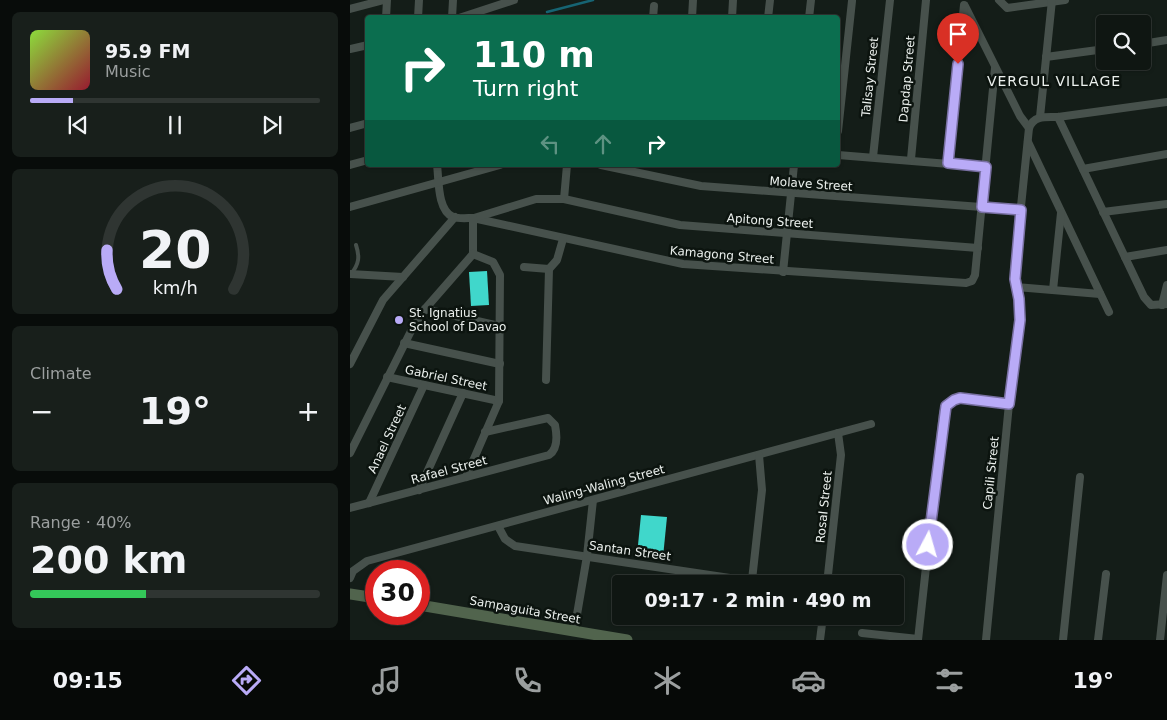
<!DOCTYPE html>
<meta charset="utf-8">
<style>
body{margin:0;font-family:"DejaVu Sans",sans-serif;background:#181f1b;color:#f1f3f6;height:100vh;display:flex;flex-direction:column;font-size:19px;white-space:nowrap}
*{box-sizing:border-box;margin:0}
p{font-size:16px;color:#9b9f9f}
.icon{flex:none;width:28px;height:28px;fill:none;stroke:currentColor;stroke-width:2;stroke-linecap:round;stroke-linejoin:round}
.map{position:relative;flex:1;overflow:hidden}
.sheet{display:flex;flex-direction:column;gap:12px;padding:12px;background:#080c0a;width:350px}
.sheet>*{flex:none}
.guide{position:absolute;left:15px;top:15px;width:475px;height:152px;border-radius:5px;box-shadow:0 1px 4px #0004,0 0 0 1px #2f3532;background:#0b6e4f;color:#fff;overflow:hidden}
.fabs{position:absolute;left:746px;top:15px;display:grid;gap:10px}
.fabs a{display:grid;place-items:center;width:55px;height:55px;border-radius:5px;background:#0f1612;box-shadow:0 1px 4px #0004,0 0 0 1px #2f3532;font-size:25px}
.speed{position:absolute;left:15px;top:560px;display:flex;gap:10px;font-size:25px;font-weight:700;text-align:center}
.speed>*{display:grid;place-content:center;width:65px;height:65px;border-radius:50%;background:#0f1612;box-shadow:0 1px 4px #0004,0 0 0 1px #2f3532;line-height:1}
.speed .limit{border:8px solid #d22;background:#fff;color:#111}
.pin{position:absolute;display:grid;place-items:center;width:42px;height:42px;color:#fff;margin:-51px -21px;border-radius:50% 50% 50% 0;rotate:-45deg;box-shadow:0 0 5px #0007}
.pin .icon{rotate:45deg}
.me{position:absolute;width:55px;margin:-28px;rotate:6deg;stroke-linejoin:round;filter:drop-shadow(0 0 4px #0008)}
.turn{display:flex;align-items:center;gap:18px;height:105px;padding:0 25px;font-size:22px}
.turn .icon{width:65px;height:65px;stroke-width:2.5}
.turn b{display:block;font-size:35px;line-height:42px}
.lanes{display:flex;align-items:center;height:48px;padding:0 25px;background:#0003;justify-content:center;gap:25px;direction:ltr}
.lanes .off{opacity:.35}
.big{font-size:38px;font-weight:700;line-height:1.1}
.sheet .card{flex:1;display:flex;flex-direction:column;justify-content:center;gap:8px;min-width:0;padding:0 18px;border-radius:8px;background:#181f1b}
.sheet .dial{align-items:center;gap:0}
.dial svg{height:130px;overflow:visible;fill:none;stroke:#2f3532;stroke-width:7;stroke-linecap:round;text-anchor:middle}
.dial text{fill:#f1f3f6;stroke:none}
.song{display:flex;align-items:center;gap:15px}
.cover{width:60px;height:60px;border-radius:8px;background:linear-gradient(135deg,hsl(90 70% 55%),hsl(350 70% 35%))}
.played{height:5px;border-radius:2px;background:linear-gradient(90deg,#b9abf7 15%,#2f3532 15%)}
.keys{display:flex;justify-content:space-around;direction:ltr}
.heat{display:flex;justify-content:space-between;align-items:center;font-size:28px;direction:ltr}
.charge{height:8px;border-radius:4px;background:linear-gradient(90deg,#34c759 40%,#2f3532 0)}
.trip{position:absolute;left:262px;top:575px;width:292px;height:50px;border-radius:5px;background:#0f1612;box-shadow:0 1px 4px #0004,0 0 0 1px #2f3532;font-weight:700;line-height:50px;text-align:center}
.tab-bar{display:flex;height:80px;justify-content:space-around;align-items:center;background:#060907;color:#9b9f9f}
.tab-bar .icon{width:35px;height:35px}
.tab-bar .current{color:#b9abf7}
.tab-bar b{font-size:22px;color:#f1f3f6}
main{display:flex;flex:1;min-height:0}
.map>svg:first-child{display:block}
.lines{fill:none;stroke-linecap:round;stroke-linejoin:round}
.stream{stroke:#166473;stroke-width:2.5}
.building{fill:#40d7cb}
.lane{stroke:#47514c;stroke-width:4}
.street{stroke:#47514c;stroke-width:8}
.secondary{stroke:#51644d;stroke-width:11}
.route-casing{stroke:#786fa1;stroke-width:12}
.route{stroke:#b9abf7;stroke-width:9}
.poi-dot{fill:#b9abf7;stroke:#0c140f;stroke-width:2}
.labels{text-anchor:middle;stroke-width:5;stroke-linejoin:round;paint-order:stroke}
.street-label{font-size:12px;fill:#ebf0ed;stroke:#0c140f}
.poi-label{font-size:12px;fill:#ebf0ed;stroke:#0c140f;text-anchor:start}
.neighbourhood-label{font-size:14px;letter-spacing:1px;fill:#ebf0ed;stroke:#0c140f}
</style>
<main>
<section class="sheet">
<div class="card">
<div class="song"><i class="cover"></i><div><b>95.9 FM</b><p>Music</p></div></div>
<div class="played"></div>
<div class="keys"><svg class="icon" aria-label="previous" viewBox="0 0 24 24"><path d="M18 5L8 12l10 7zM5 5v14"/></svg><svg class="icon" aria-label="pause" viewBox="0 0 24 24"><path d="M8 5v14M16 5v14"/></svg><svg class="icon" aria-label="next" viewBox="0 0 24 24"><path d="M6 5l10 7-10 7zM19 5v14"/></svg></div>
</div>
<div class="card dial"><svg viewBox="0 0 100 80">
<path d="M14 69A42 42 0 1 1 86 69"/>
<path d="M14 69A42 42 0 0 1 8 45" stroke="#b9abf7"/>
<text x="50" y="56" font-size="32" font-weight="700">20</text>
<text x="50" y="72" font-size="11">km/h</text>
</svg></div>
<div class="card"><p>Climate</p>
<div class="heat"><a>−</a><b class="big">19°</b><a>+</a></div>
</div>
<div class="card"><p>Range · 40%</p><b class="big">200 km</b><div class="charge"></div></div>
</section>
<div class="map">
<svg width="817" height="640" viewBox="0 0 817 640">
<rect width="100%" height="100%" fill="#141d18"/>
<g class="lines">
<path class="stream" d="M197,12l46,-12"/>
</g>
<g class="building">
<path d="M137,271l2,34 -18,1 -2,-34z"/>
<path d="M291,515l26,2 -4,40 -26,-2z"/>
</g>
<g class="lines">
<path class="lane" d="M1,274c8,-10 9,-17 5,-29"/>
<g class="street">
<path d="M649,0l8,8 58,-8"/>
<path d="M615,6l55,110 9,12"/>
<path d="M0,9l34,-9"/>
<path d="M36,18l1,-18"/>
<path d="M68,18l1,-18"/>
<path d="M102,18l1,-18"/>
<path d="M109,18l55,-18"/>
<path d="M303,18l1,-12"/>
<path d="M342,18l1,-18"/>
<path d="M382,18l1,-18"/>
<path d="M418,18l2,-18"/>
<path d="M459,18l2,-18"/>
<path d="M792,44l25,-4"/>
<path d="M0,49l18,-4"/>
<path d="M696,57l59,-8"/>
<path d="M690,117l12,-117"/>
<path d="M708,117l86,180 7,8 16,-1"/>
<path d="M0,128l18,-5"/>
<path d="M488,131l14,-130"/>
<path d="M678,142l81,170"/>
<path d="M488,155l148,12"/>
<path d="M523,157l17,-157"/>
<path d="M561,159l15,-159"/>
<path d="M598,163l16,-158"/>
<path d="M0,165l18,-5"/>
<path d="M87,165c2,14 0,45 16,52 6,2 14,1 20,1l210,46 283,19 6,-2 3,-6 20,-207"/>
<path d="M251,165l100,21 320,24"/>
<path d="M733,169l84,-15"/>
<path d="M214,199l3,-34"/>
<path d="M0,207l150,-42"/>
<path d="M753,212l64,-8"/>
<path d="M124,218l62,-19h28l116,26 298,23"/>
<path d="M775,257l42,-7"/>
<path d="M174,267l25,2"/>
<path d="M433,272l11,-107"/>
<path d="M0,274l53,3"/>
<path d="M666,287l84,7"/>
<path d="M703,290l8,-77"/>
<path d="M812,305l5,-20"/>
<path d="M75,309l74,17"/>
<path d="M54,343l96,21"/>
<path d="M0,364l33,-64 72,-83"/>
<path d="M37,377l112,24"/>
<path d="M196,380l3,-111 8,-9 6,-21"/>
<path d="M0,453l63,-126 12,-18 48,-55v-36"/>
<path d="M116,477l33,-76 1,-126 -7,-13 -20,-8"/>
<path d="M69,490l44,-97"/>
<path d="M19,503l55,-118"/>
<path d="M0,508l199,-53c9,-6 8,-20 6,-30l-7,-7 -63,14"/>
<path d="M148,526l7,13 10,7 255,38"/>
<path d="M0,578l3,-7 14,-10 504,-137"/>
<path d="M402,580l10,-90 -3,-35"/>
<path d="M477,584l14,-129 -3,-22"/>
<path d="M224,632l13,-76 6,-56"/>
<path d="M512,633l56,6"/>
<path d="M470,640l3,-24"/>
<path d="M568,640l25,-228c9,-23 47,-10 66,-8"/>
<path d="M636,640l23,-236 11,-84 -5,-55 14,-137c5,-13 17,-11 29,-11l109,-15"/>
<path d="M713,640l17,-163"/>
<path d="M748,640l8,-66"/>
<path d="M810,640l7,-65"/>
</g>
<g class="secondary">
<path d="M0,594l26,4"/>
<path d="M69,605l208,35"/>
</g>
</g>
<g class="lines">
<g class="route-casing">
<path id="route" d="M578,545l18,-139 8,-6 6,-2 49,6 11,-84 -1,-21 -4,-20 6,-69 -39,-3 4,-40 -38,-4 10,-99"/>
</g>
<use href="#route" class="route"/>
</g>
<circle class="poi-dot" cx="49" cy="320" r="5"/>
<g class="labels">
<g class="street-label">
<text transform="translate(520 77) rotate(-84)" y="4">Talisay Street</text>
<text transform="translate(557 79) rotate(-85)" y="4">Dapdap Street</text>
<text transform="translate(461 184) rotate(4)" y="4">Molave Street</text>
<text transform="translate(420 221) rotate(4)" y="4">Apitong Street</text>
<text transform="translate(372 255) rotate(5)" y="4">Kamagong Street</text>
<text transform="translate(96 378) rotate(12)" y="4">Gabriel Street</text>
<text transform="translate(37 439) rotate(-65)" y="4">Anael Street</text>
<text transform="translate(99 470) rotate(-15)" y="4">Rafael Street</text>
<text transform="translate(641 473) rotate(-84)" y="4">Capili Street</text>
<text transform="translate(254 485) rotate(-15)" y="4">Waling-Waling Street</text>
<text transform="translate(474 507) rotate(-84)" y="4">Rosal Street</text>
<text transform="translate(280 551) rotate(8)" y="4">Santan Street</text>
<text transform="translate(175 610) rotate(10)" y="4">Sampaguita Street</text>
</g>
<g class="poi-label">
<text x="59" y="317">St. Ignatius<tspan x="59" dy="14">School of Davao</tspan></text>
</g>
<g class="neighbourhood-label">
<text x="704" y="86">VERGUL VILLAGE</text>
</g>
</g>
</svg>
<div class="fabs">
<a><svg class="icon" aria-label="search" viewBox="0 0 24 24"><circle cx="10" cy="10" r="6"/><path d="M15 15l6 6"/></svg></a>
</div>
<div class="speed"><div class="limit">30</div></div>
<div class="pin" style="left:608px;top:64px;background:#d93025"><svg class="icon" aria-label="arrive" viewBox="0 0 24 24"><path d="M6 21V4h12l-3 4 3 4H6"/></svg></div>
<svg class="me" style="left:578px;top:545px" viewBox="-20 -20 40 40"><circle r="17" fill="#b9abf7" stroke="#fff" stroke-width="3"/><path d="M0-11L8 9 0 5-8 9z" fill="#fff"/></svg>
<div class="trip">09:17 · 2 min · 490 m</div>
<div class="guide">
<div class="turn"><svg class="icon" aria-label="right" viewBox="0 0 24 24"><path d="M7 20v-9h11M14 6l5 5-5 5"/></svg><div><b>110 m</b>Turn right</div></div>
<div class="lanes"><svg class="icon off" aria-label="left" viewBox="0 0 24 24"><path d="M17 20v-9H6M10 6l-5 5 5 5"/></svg><svg class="icon off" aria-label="ahead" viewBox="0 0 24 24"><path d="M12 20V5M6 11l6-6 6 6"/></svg><svg class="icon" aria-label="right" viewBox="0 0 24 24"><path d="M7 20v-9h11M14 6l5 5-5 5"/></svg></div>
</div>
</div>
</main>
<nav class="tab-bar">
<b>09:15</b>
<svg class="icon current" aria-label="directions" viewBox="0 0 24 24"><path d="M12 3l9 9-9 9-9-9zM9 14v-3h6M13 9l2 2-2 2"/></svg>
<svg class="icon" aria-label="music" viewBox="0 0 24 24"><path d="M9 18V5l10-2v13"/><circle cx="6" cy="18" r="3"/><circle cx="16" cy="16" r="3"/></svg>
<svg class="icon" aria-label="phone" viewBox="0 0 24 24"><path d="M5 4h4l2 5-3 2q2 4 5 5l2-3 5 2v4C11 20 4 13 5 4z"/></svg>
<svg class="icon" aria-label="climate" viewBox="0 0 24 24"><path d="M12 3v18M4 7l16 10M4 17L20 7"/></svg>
<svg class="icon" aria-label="car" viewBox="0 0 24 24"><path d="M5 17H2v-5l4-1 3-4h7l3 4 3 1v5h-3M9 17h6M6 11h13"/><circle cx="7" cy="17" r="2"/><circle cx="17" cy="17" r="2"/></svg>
<svg class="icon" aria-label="filters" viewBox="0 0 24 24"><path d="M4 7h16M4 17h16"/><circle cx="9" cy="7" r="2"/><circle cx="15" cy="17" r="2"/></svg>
<b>19°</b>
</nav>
